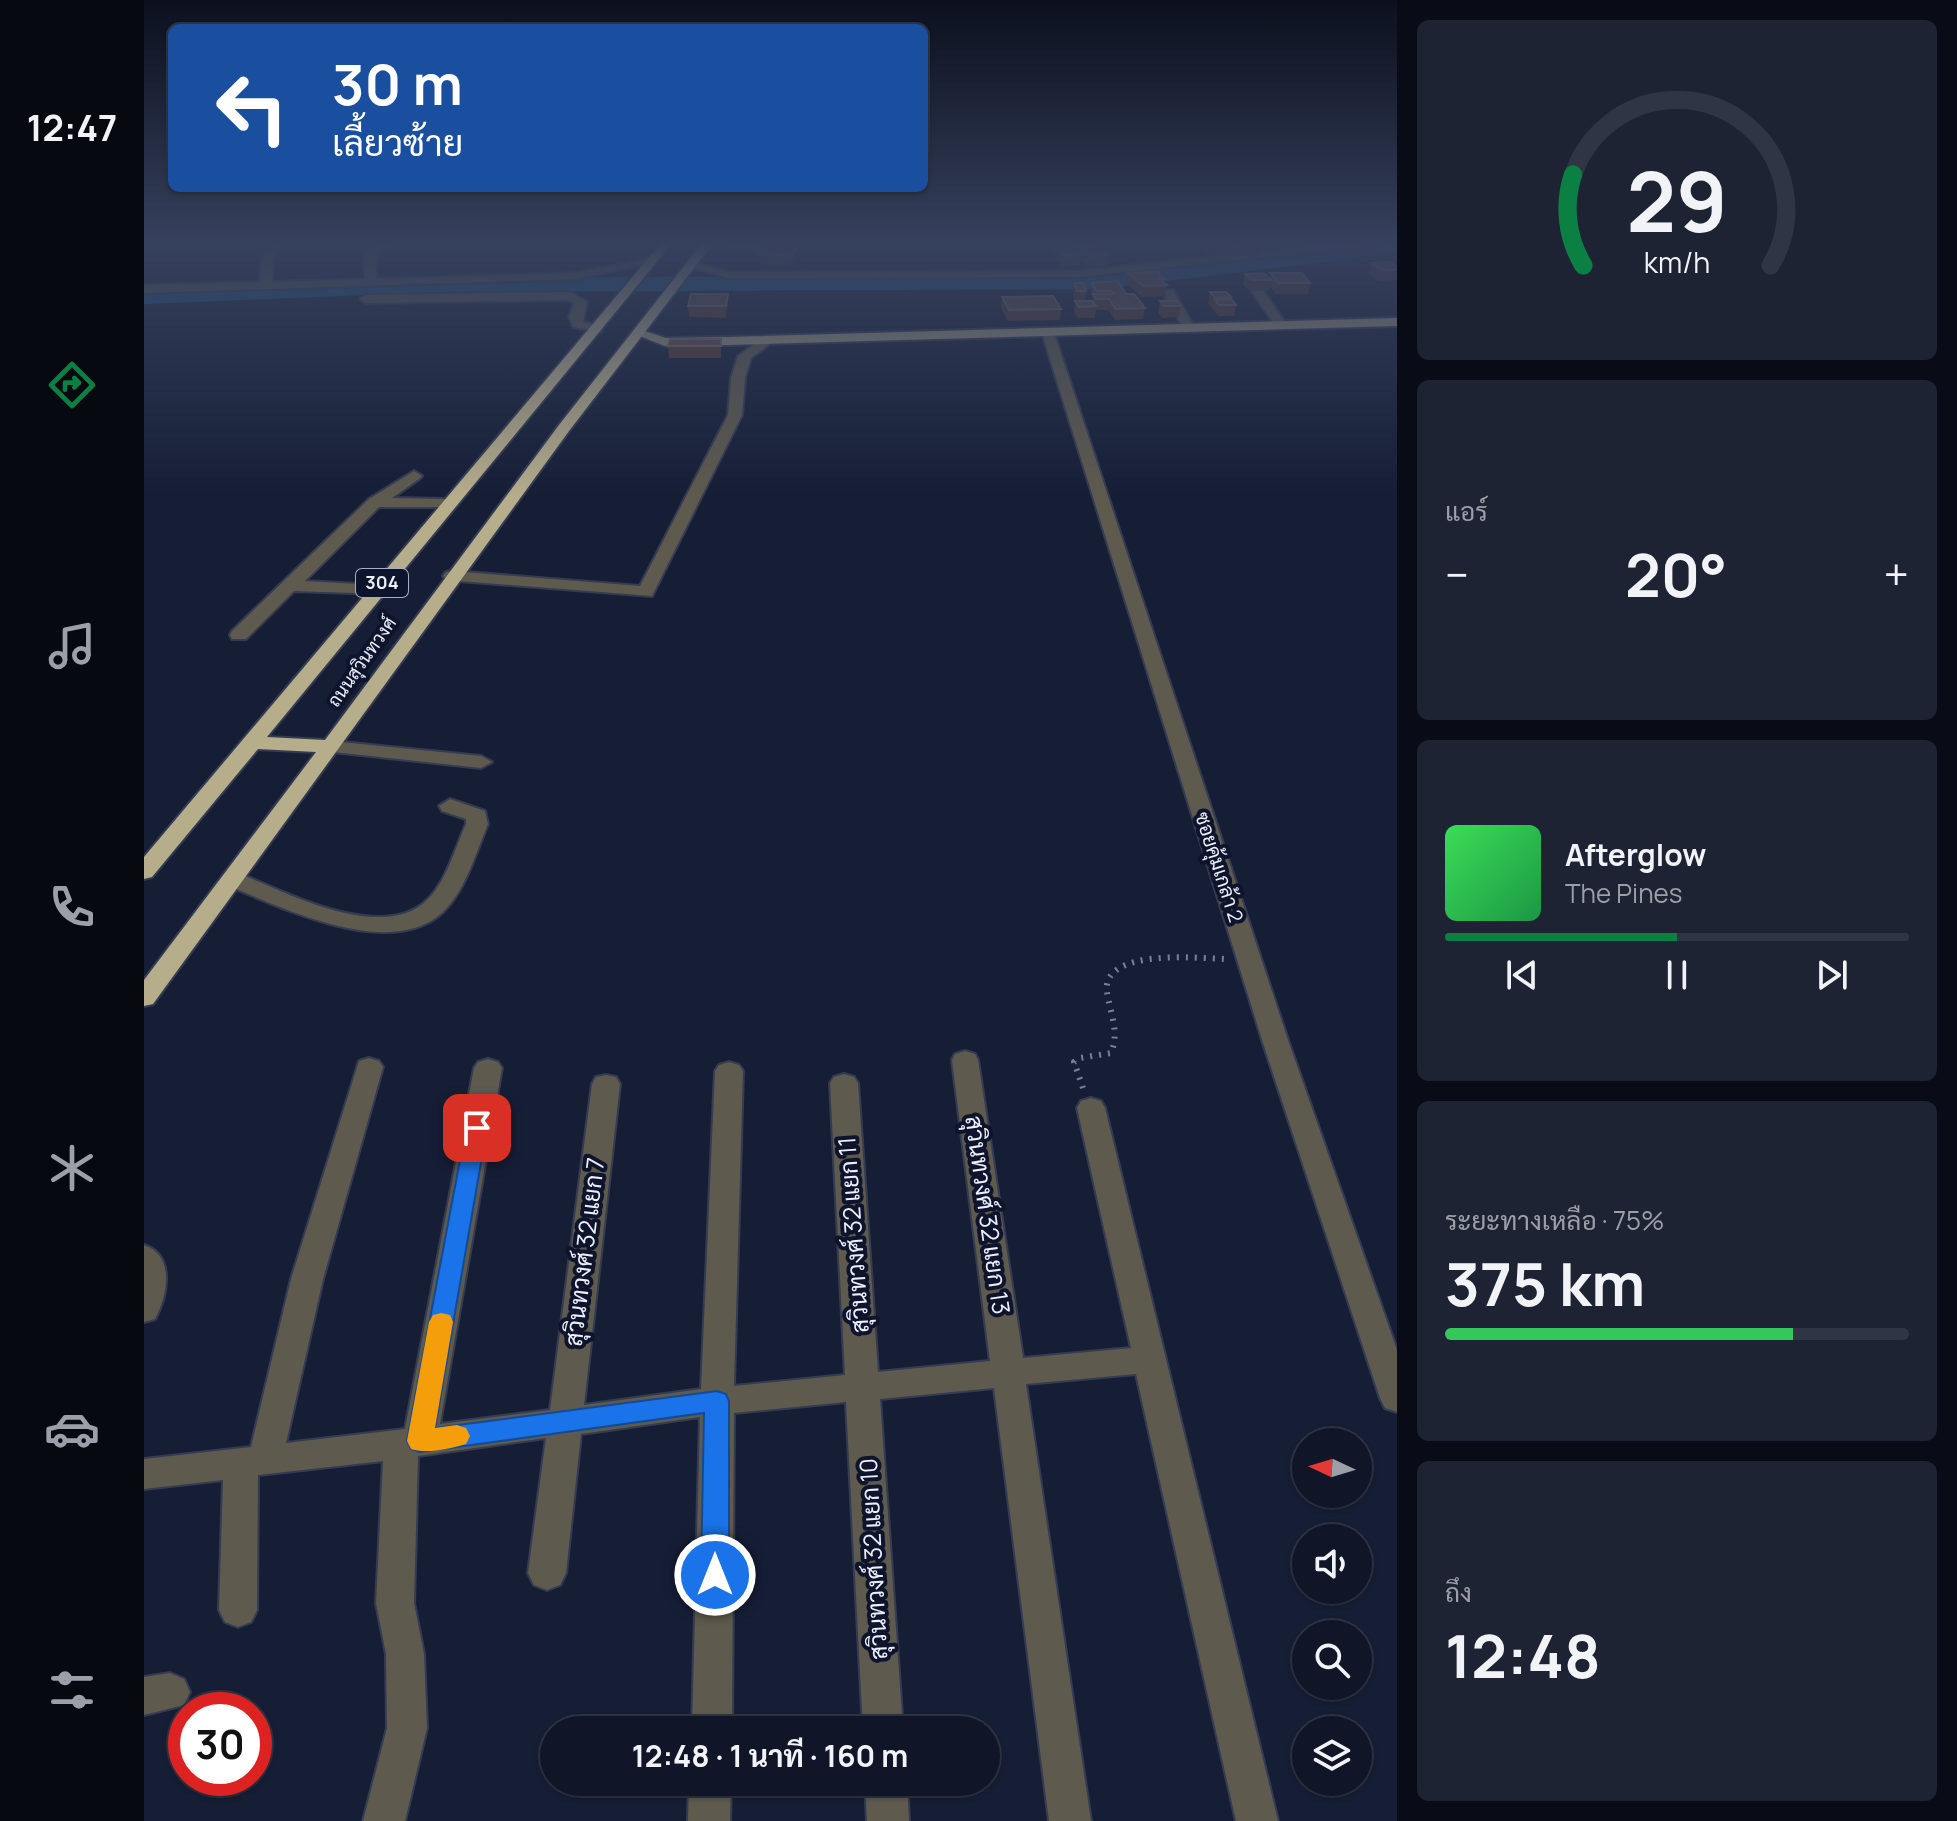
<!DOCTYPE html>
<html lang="th">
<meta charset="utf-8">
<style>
body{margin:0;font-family:Manrope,Sarabun,sans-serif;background:#1e2334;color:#f1f3f6;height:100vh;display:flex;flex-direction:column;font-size:30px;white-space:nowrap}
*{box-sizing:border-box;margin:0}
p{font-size:26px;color:#9c9fa8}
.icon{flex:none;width:44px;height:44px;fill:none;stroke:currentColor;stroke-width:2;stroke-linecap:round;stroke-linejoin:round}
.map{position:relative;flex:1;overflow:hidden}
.side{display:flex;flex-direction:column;gap:20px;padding:20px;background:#090c16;width:560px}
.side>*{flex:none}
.top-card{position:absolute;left:24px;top:24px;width:760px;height:168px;border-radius:12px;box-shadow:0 2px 6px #0004,0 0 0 2px #303545;background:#1a4fa0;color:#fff;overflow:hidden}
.needle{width:52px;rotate:274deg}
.tools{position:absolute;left:1148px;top:1428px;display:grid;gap:16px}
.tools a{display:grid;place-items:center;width:80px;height:80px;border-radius:50%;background:#101628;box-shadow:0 2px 6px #0004,0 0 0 2px #303545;font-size:40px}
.speed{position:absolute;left:24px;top:1692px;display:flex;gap:16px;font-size:40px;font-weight:700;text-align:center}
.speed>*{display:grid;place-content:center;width:104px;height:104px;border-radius:50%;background:#101628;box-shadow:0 2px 6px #0004,0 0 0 2px #303545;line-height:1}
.speed .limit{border:12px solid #d22;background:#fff;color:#111}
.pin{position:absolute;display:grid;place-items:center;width:68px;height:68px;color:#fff;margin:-34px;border-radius:16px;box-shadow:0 4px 12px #0006}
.me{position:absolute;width:88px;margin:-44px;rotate:0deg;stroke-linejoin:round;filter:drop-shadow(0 0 6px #0008)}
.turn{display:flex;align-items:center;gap:28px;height:168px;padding:0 32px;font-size:36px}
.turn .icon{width:104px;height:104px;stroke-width:2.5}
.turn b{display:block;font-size:56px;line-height:68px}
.big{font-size:60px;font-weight:700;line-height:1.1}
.side .card{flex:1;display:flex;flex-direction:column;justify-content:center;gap:12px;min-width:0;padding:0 28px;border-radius:12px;background:#1e2334}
.side .dial{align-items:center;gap:0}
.dial svg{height:208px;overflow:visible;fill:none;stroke:#303545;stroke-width:7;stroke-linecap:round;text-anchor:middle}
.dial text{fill:#f1f3f6;stroke:none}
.song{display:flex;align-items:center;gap:24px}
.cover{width:96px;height:96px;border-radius:12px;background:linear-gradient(135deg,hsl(130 70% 55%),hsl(140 70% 35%))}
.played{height:8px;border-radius:4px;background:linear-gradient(90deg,#0b8043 50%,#303545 50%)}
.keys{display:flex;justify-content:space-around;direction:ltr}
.heat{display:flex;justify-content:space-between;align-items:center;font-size:44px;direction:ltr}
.charge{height:12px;border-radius:6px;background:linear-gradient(90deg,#34c759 75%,#303545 0)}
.trip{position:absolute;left:396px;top:1716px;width:460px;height:80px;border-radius:40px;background:#101628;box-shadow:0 2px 6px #0004,0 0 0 2px #303545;font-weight:700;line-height:80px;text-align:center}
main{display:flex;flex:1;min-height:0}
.menu{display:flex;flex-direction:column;width:144px;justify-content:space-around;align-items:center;background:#060910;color:#9c9fa8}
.menu .icon{width:56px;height:56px}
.menu .selected{color:#0b8043}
.menu b{font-size:36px;color:#f1f3f6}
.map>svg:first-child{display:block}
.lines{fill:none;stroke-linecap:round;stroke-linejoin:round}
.river{fill:#1a5582;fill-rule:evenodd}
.minor-casing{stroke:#343b52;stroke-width:4}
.major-casing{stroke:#343b52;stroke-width:4}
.highway-casing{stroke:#343b52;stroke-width:4}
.path{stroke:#798093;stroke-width:6;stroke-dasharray:2 7;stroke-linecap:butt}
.minor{fill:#5e5a4d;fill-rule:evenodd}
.major{fill:#9d957a;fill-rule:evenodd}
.highway{fill:#b6ad8b;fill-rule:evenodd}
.wall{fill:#533930}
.shaded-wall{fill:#342629}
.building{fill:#644c46;stroke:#796663;stroke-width:2}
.route{fill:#1a73e8;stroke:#114b97;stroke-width:2}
.slow{fill:#f59e0b}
.labels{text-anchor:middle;stroke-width:8;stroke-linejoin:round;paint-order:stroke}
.shield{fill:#0d142b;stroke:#a8aebf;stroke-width:2}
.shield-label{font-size:18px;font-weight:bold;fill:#ebf0fe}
.far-street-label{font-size:18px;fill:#ebf0fe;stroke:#0d142b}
.street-label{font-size:20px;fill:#ebf0fe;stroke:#0d142b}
.near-street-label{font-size:24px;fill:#ebf0fe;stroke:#0d142b}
</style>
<main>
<nav class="menu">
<b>12:47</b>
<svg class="icon selected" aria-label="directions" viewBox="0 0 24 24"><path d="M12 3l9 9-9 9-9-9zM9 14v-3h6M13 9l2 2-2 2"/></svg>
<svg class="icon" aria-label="music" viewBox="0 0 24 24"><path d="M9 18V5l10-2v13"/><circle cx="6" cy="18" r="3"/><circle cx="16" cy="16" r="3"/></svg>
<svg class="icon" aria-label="phone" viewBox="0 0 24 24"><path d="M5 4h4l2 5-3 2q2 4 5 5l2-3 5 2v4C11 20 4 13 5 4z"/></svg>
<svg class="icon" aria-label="climate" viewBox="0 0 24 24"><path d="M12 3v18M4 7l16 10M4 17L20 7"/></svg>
<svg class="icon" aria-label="car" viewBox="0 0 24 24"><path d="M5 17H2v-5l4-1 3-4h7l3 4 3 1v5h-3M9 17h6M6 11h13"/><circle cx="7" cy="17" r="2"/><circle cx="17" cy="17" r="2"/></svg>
<svg class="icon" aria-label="filters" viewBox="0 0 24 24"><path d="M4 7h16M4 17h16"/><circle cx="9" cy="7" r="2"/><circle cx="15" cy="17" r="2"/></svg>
</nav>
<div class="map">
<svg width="1253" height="1821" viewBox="0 0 1253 1821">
<rect width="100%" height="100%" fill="#161e36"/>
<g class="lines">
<path class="river" d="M1230,242h23v11l-297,36 -656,3 -300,12v-14l300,-12 656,-3z"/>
<g class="minor-casing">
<g id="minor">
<path d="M127,242h11l-9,18 -1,22 93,-3 -1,-24c7,-13 22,-16 34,-11l-22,9v26l200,-6 77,-15 6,3 -83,18 -432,14v-8l116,-3 1,-22z"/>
<path d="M559,242l49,2 20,12 -6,3 -17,-9z"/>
<path d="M1201,242h37l-5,3 -297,32 -352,1 -44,-13 6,-3 38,10 352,-1z"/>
<path d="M1110,289h8l25,36 -2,3h-8l-25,-36z"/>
<path d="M1021,290h8l22,38 -2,3h-8l-22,-38z"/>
<path d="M425,292l18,10 -4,20 18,4v6l-28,-5 -4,-10 5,-14 -7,-3 -201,3 -6,-4 6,-4z"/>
<path d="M900,330l10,3 235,710 108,307v62l-12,-4 -5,-10 -117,-355 -221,-710z"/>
<path d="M620,337l11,3 -24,18 -6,20 -3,37 -90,181 -206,-16 -3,-4 3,-4 6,-1 188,15 88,-171 3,-37 7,-22z"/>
<path d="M270,471l8,5 -3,3 -27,19 55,1 6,2v6h-74l-74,74 71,4 6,1 3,4 -3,4 -88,-3 -48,48h-14l-2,-4 2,-4 137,-132z"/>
<path d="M187,741l150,15 11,6 -11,6 -157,-17 -3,-4 3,-4z"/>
<path d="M306,799l35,12 3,13c-12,28 -22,66 -45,88 -52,49 -161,-4 -216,-27l-4,-5 4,-5h16c46,19 139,67 183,26 20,-18 29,-53 40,-77v-5l-24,-8 -3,-5z"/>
<path d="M821,1051l10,3 3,6 45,298 108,-10 -54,-240 4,-7 10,-3 10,3 4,7 173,713h-42l-100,-447 -110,10 65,437h-42l-55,-433 -114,11 23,331h-40l-17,-328 -112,11 -2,317h-40l8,-313 -119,17 -15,139 -6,12 -13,5 -13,-5 -6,-12 18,-135 -128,18 -4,147 10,51 3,74 -22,93h-42l24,-93 -1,-74 -10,-51 7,-142 -125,14 -1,135 -6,12 -13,5 -13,-5 -6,-12 4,-130 -79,9v-30l107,-12 40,-168 68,-218 10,-3 10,3 4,6 -60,212 -37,164 119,-14 69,-361 4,-6 10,-3 10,3 4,6 -62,356 110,-14 42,-326 4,-7 10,-2 10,2 4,7 -36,321 117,-16 14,-318 4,-6 10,-3 10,3 4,6 -9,315 111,-11 -15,-292 4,-6 10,-3 10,3 4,6 20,289 112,-11 -38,-301 3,-6z"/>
<path d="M0,1245c31,10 24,50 11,74l-11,3z"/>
<path d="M26,1673l14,6 6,13 -6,13 -40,10v-38z"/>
<path d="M545,1782h42l-1,39h-42z"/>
<path d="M721,1782h42l2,39h-42z"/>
</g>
</g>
<g class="major-casing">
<path id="major" d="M1253,318v8l-669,19 -63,1 -33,-13 6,-4 28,9 62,-1z"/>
</g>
<g class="highway-casing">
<path id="highway" d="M518,242h11l-406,495 58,3 234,-315 144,-183h11l-145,189 -416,573 -9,2v-26l172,-228 -58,-3 -106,128 -8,2v-22z"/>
</g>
<path class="path" d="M939,1088l-9,-26 6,-4 31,-5c9,-21 -1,-40 -4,-61 -6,-44 91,-34 118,-33"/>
<use href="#minor" class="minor"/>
<use href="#major" class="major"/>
<use href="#highway" class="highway"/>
</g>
<g class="wall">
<path d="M1058,242h54l3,2 -1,11 -30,1 -5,-3 -16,1 -6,-5z"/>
<path d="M933,247l32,8 -1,11 -20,1 -7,-6 -1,4 -17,1 -9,-7 2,-10 21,2z"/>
<path d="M616,254l39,1 -7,11 -31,-1z"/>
<path d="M1227,263l26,4v13l-18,1 -10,-7z"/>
<path d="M984,273l37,6 -1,4 3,2 -2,11 -23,1 -15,-13z"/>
<path d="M1126,273l40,10 -2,11h-32l-6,-8 -1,5h-19l-7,-6 2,-11 24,4z"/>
<path d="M930,283l12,8 -1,10h7l1,-3 -2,-4 1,-11 34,11 19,14 -2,11 -28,1 -7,-10h-12l-1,8h-17l-4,-5 1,-12 -2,-7z"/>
<path d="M1066,292l21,5v2l5,6 -2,11h-16l-10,-13z"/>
<path d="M858,297l59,12 -1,11 -52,1 -7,-13z"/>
<path d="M1016,301l21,5 -2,11 -17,1 -4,-5z"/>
<path d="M584,305l-2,13 -37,-1 -1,-11z"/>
<path d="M577,339v19h-52l-1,-12z"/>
</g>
<g class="shaded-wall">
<path d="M655,245v10l-7,11v-10z"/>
<path d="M584,294v11l-2,13v-12z"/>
</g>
<g class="building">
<path d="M1063,242h49l3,2 -30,2 -5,-4 -15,1z"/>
<path d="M625,243l30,2 -7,11 -32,-2z"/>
<path d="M953,246l12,9 -20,1 -12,-9z"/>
<path d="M929,248l8,7 -17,1 -8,-7z"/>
<path d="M1246,262l7,5v3h-15l-11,-7z"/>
<path d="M1013,272l8,7h-5l7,6 -24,1 -15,-13z"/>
<path d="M1120,273l7,7h-20l-6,-6z"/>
<path d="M1126,273h32l8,10h-32z"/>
<path d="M974,281l8,13h8l11,14 -29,1 -7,-10h-13l-3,-5h21l-2,-3h-16l-4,-8z"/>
<path d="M930,283h9l3,8h-9z"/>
<path d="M1066,292h16l5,5 -16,1z"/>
<path d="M547,294h37l-2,12h-38z"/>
<path d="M909,296l8,13 -52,1 -7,-13z"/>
<path d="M1087,299l5,6h-17l-4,-5z"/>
<path d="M931,301h17l4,5 -17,1z"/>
<path d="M1016,301h17l4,5h-17z"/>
<path d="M526,339h51v7h-53z"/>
</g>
<linearGradient id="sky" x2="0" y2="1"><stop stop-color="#0c101e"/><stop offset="0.49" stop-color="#36415d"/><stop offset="1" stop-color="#36415d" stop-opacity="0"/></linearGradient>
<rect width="1253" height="497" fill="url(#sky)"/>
<path class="route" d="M333,1121l7,2 3,5 -52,300 282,-37 9,3 3,7v174l-4,9 -10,3 -10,-3 -4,-9 3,-162 -284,39 -9,-3 -4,-8 59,-313 3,-5z"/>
<path class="slow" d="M297,1313l9,2 3,7 -18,106 22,-3 9,3 4,8 -4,8c-16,5 -39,10 -55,5l-4,-8 22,-119 4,-7z"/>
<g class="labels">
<rect class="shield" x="212" y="569" width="52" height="28" rx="6"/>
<g class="shield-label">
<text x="238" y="589">304</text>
</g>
<g class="far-street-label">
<text transform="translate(218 662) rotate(-55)" y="6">ถนนสุวินทวงศ์</text>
</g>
<g class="street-label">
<text transform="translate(1075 867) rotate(72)" y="7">ซอยคุ้มเกล้า 2</text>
</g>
<g class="near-street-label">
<text transform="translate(843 1215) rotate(82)" y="8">สุวินทวงศ์ 32 แยก 13</text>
<text transform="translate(710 1235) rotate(-94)" y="8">สุวินทวงศ์ 32 แยก 11</text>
<text transform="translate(441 1252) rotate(-83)" y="8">สุวินทวงศ์ 32 แยก 7</text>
<text transform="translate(730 1559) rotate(-93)" y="8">สุวินทวงศ์ 32 แยก 10</text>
</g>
</g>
</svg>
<div class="tools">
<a><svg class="needle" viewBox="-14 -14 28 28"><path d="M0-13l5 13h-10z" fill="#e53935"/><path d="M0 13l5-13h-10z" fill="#9c9fa8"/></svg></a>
<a><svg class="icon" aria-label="sound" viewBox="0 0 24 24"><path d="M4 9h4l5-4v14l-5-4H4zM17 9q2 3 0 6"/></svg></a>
<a><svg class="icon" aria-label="search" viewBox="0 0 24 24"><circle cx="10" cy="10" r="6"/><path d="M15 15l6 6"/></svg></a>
<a><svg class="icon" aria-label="layers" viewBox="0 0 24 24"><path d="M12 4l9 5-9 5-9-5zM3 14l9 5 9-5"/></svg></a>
</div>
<div class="speed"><div class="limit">30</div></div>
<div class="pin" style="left:333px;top:1128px;background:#d93025"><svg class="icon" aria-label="arrive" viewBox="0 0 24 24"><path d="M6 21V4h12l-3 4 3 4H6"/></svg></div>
<svg class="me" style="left:571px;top:1575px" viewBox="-20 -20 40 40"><circle r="17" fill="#1a73e8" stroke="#fff" stroke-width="3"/><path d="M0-11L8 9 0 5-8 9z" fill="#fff"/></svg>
<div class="trip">12:48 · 1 นาที · 160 m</div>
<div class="top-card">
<div class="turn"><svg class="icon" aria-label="left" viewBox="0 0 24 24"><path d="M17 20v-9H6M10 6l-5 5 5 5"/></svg><div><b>30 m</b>เลี้ยวซ้าย</div></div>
</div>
</div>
<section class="side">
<div class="card dial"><svg viewBox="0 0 100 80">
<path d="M14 69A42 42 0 1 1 86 69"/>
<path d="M14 69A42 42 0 0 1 10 34" stroke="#0b8043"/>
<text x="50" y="56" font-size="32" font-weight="700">29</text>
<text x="50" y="72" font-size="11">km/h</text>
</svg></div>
<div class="card"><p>แอร์</p>
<div class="heat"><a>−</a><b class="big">20°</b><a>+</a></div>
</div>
<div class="card">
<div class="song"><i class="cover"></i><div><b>Afterglow</b><p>The Pines</p></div></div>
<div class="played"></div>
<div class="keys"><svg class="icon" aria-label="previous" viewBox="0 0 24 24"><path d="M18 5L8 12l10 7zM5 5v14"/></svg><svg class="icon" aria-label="pause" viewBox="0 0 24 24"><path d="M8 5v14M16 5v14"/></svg><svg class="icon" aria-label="next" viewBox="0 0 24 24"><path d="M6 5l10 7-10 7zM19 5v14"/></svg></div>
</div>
<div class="card"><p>ระยะทางเหลือ · 75%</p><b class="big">375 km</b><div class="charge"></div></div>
<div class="card"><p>ถึง</p><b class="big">12:48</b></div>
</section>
</main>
